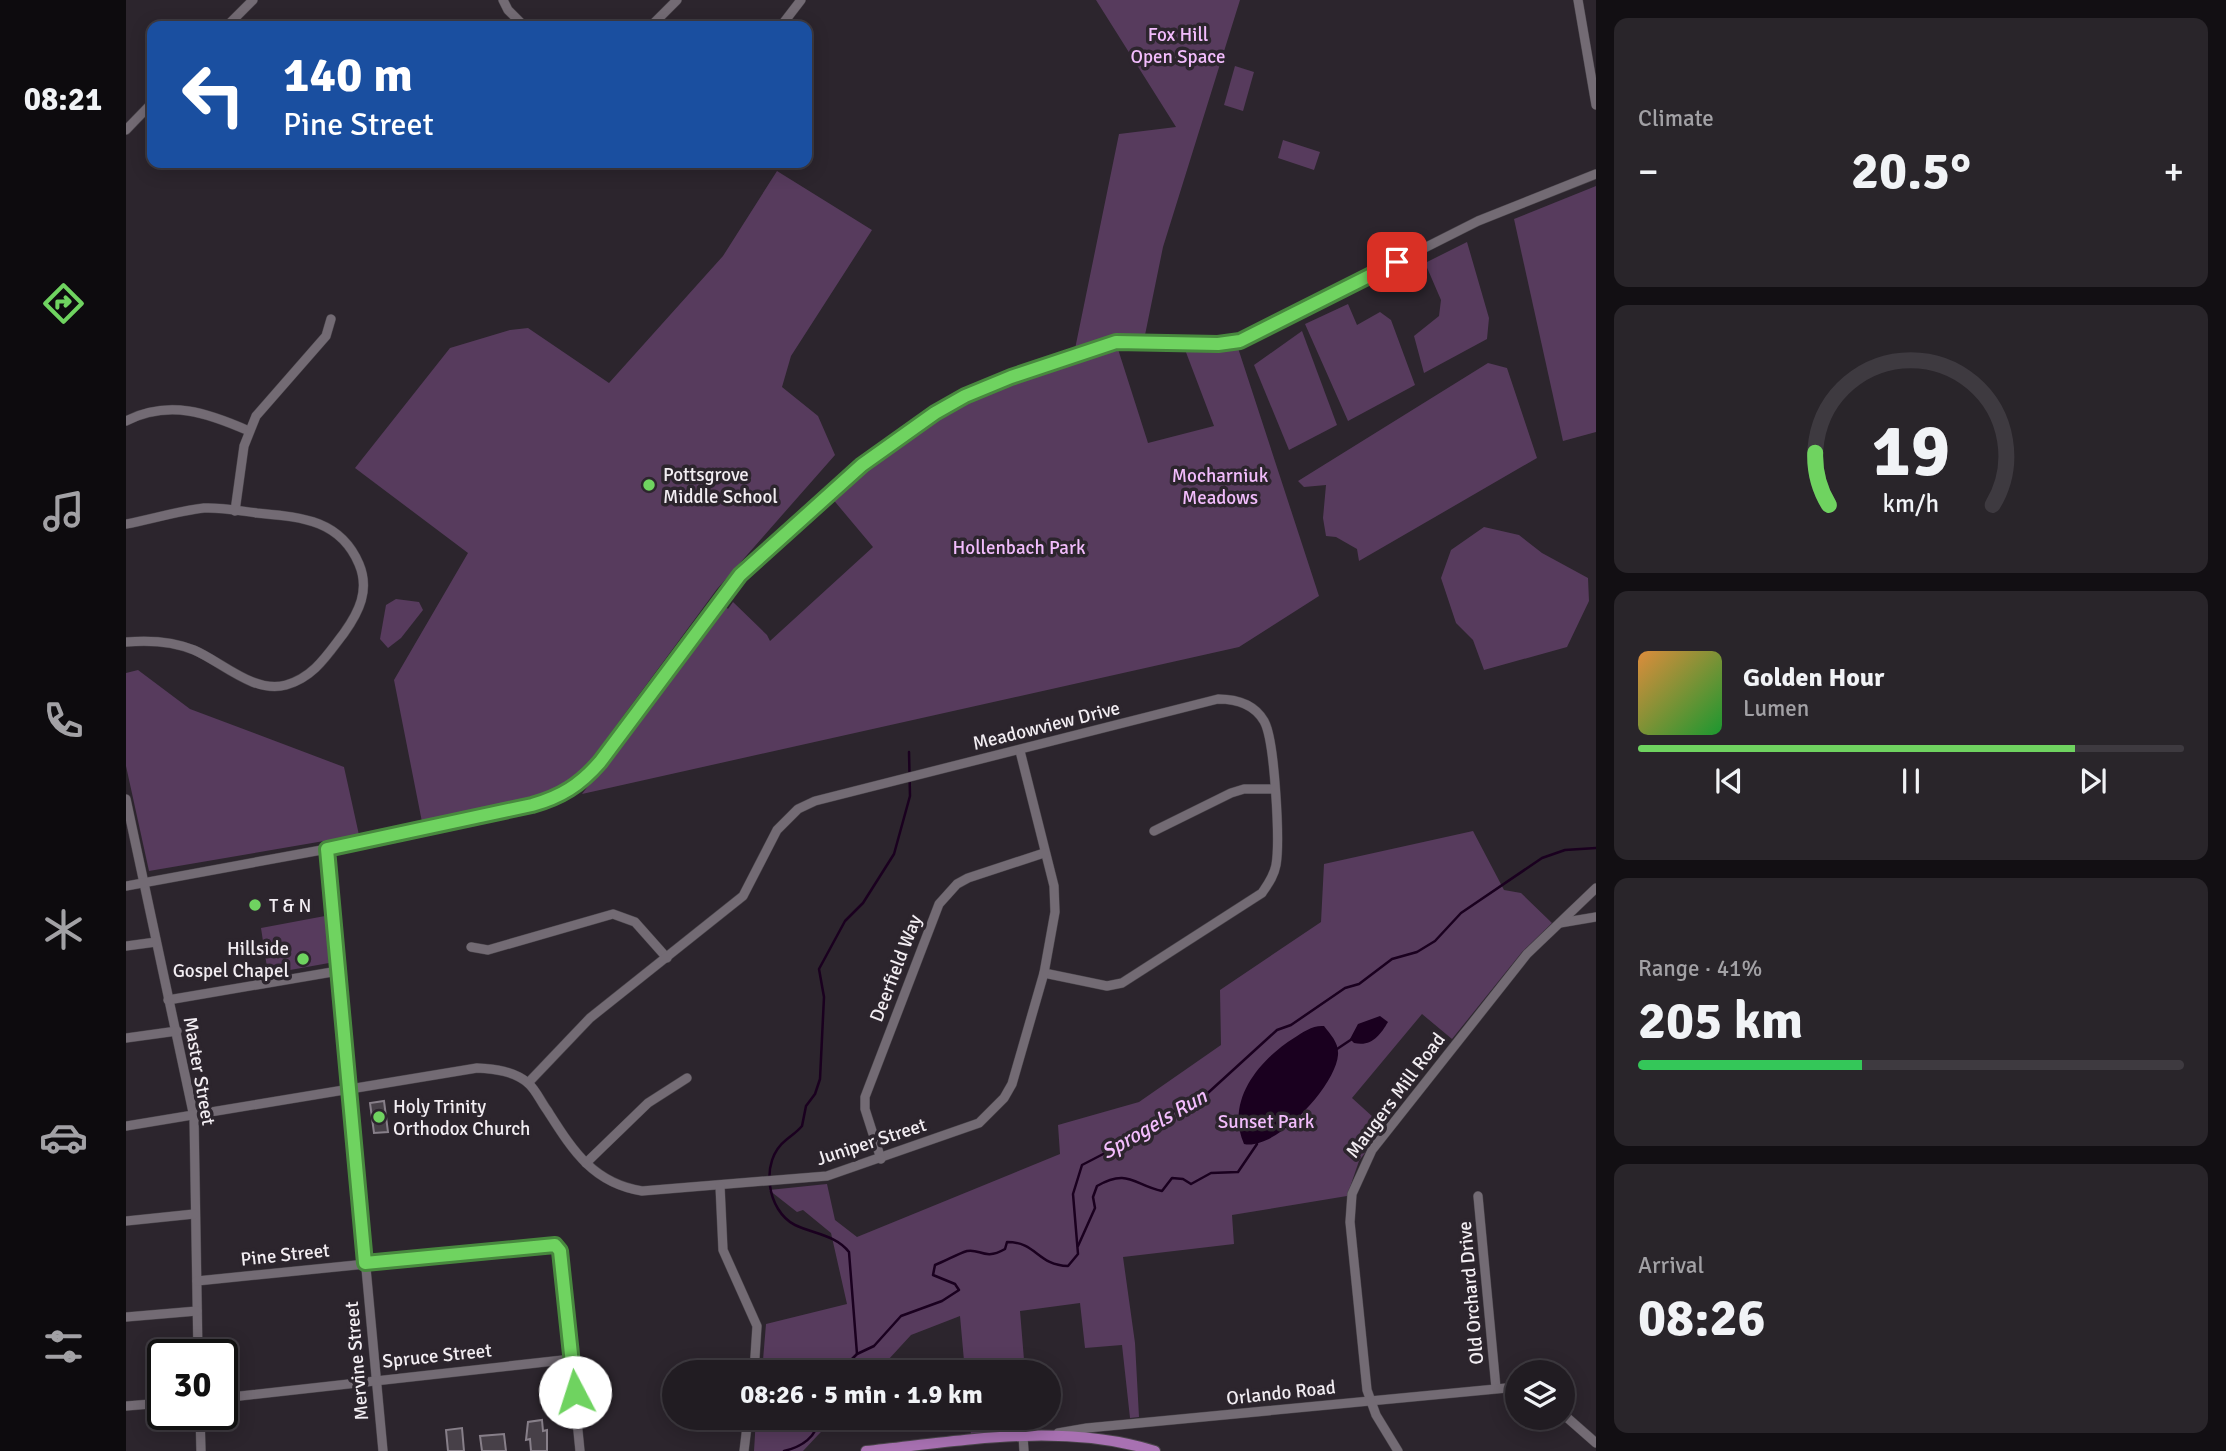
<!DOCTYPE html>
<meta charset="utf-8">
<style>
body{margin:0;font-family:Signika,sans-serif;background:#29252a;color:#f1f3f6;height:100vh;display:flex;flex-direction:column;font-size:26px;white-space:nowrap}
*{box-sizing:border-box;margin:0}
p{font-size:23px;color:#a2a1a5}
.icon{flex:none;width:38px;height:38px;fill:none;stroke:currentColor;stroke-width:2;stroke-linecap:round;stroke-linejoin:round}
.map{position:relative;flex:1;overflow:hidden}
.panel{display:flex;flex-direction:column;gap:18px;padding:18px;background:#120f13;width:630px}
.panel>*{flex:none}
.hud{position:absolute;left:21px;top:21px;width:665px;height:147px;border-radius:14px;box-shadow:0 4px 18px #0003,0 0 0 2px #3e3a40;background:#1a4fa0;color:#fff;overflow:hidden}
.buttons{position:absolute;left:1379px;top:1360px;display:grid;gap:14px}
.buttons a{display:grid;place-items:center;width:70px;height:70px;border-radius:50%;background:#211c22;box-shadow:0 4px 18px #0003,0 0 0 2px #3e3a40;font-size:35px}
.speed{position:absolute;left:21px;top:1339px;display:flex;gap:14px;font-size:35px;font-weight:700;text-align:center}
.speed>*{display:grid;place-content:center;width:91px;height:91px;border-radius:50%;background:#211c22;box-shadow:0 4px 18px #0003,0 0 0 2px #3e3a40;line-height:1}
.speed .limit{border:4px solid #111;border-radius:10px;background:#fff;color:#111}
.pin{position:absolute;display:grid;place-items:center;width:60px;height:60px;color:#fff;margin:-30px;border-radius:14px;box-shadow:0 4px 10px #0006}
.me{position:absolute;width:77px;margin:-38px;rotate:355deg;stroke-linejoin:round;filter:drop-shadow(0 0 5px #0008)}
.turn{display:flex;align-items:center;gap:24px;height:147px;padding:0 21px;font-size:32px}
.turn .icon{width:91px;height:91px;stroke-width:2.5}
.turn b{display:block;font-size:49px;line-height:60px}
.big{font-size:52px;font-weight:700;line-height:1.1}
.panel .card{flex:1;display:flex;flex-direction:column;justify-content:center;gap:10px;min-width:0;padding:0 24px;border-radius:14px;background:#29252a}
.panel .dial{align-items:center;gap:0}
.dial svg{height:182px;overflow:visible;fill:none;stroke:#3e3a40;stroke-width:7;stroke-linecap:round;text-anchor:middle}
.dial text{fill:#f1f3f6;stroke:none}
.song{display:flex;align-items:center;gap:21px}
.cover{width:84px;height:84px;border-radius:10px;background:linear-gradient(135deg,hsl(30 70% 55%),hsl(130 70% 35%))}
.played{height:7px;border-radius:4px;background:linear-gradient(90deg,#6fd360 80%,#3e3a40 80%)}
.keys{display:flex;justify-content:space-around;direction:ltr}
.heat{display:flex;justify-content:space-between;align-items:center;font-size:38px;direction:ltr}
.charge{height:10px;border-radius:5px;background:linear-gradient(90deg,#34c759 41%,#3e3a40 0)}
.trip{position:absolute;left:536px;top:1360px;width:399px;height:70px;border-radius:35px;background:#211c22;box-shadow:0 4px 18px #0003,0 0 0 2px #3e3a40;font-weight:700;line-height:70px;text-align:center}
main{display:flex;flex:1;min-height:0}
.tab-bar{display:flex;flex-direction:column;width:126px;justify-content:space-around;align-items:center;background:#0d0b0e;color:#a2a1a5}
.tab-bar .icon{width:49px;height:49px}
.tab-bar .active{color:#6fd360}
.tab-bar b{font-size:32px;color:#f1f3f6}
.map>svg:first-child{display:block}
.green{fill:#573b5d}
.water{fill:#1a001f}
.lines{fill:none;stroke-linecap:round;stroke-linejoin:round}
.stream{stroke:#1a001f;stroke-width:2.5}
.building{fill:#474048;stroke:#877f89;stroke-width:2}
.minor-casing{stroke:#49444a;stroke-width:10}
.major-casing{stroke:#49444a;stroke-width:12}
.minor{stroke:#736b74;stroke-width:9}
.major{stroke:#a871b2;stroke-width:10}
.route-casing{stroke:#48893e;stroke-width:18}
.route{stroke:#6fd360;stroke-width:12}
.poi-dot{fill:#6fd360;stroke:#2c252d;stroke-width:2.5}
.labels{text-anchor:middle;stroke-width:7;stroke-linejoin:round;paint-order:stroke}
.park-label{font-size:19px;fill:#f2bcfc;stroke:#2c252d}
.poi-label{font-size:19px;fill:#f2edf2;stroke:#2c252d;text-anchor:start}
.street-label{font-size:19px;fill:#f2edf2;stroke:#2c252d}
.water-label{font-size:21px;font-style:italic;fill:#f3bdfd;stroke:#2c252d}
</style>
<main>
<nav class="tab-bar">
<b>08:21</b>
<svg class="icon active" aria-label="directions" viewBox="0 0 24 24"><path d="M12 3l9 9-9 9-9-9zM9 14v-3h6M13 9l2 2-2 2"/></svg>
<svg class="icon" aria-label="music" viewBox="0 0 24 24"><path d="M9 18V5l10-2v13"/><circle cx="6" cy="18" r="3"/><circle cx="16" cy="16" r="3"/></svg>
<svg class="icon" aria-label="phone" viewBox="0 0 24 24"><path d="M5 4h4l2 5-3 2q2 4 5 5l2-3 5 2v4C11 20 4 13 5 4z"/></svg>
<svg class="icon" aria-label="climate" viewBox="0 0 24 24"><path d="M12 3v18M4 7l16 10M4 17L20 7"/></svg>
<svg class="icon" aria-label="car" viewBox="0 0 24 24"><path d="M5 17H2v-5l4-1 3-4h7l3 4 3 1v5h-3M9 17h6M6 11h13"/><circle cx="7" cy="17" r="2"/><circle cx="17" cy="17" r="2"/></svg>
<svg class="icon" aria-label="filters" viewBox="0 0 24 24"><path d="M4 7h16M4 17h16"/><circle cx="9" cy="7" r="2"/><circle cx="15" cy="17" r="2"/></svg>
</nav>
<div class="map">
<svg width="1470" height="1451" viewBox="0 0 1470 1451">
<rect width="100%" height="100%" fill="#2c252d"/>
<g class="green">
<path d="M970,0h144l-77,247 -18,88 -24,2 -46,12 44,-215 57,-7z"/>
<path d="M1109,66l19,6 -11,39 -19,-6z"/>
<path d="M1157,140l37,12 -6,18 -36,-12z"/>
<path d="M651,171l95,59 -81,126 -9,31 36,29 17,39 -118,134 -127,172 -25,25 -23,9 -120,27 -28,-142 74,-127 -113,-85 95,-120 60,-18 18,-2 81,55 114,-127z"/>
<path d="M1470,186v246l-33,9 -49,-222z"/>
<path d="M1341,242l22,76 -2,21 -63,34 -10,-37 25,-20 2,-16 -16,-37z"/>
<path d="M1222,304l9,21 23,-13 11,8 24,65 -67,36 -43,-97z"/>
<path d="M1176,331l35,94 -48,25 -35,-85z"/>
<path d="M991,346l31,97 66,-17 -30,-79 54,1 81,248 -80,51 -657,147 143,-188 3,3 5,-7 34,33 3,6 103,-94 -42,-50c38,-33 80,-67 125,-92 42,-25 113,-46 161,-59z"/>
<path d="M1362,363l19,5 30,90 -178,103 -2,-12 -21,-12 -10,-1 -3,-18 3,-33 -22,2 -6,-6z"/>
<path d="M1358,527l35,8 23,18 46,25 1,23 -22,46 -83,23 -11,-30 -17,-17 -15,-45 10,-28z"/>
<path d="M270,599l23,3 4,8 -22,28 -13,10 -8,-9 6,-34z"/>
<path d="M12,670l52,39 154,58 15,68 -210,36 -23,-105v-93z"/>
<path d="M1347,831l31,59 17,3 31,30 -30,29 -70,87 -30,-25 -70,84 32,29 -25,34 -12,35 -115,19 2,29 -111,13 12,86 4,74 -9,1 -8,-73 -37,3 -5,-45 -60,8 5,61h-60l-5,-56 -49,19 -34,37h-115l4,-48 81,-20 -16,-71 -28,-23 -6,2 -28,-22 58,-6 8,36 22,17 203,-83 -2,-29 81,-23 82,-57 -1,-55 101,-68 3,-58z"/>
<path d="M199,916l4,47 -61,11 -7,-46z"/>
<path d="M630,1418h78l-31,33h-49z"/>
<path d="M843,1418h33l1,13 -32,3z"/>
</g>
<g class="water">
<path d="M1254,1016l8,6c-8,13 -16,25 -34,21l-4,-4 8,-15z"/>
<path d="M1198,1026c7,9 15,17 14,29 -2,30 -62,96 -94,89 -19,-43 15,-84 50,-106 9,-6 19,-13 30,-12z"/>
</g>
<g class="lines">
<g class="stream">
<path d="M1211,1049l15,-10"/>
<path d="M952,1246l17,-38 -2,-11 4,-11c31,-18 37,-1 65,5l10,-13 11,1 8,5 20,-11 27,-1 19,-28"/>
<path d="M731,1354l-8,-102c-13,-17 -35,-18 -54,-27 -28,-14 -36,-64 -9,-85 6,-5 11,-8 16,-14l4,-20 9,-12 5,-15 4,-82 -5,-28 26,-48 18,-18 31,-49 16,-58 -1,-44"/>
<path d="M713,1372l18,-18 17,-8 27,-30 41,-15 17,-11 -4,-6 -22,-9 2,-10c11,-4 22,-11 32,-14 13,-3 17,10 38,-2l2,-7c30,0 30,23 61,24l10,-12 -5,-60 9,-29 83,-43 14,-17 19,-3 79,-72 14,-5 54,-37 14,-4 33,-25 25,-7 18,-11 26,-28 81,-55 23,-8 31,-2"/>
<path d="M658,1451c17,-4 34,-14 34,-33"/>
</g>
</g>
<g class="building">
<path d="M258,1101l4,31 -14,1 -4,-30z"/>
<path d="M416,1420l1,11 4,-1v21h-16l-1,-12 -4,1 2,-18z"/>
<path d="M336,1428l2,23h-16l-2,-21z"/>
<path d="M378,1434l2,17h-24l-2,-15z"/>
</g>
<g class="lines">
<g class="minor-casing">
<g id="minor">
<path d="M377,0l5,10 16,16"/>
<path d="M1452,0l18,105"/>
<path d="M101,26l26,-26"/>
<path d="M525,26l26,-26"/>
<path d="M655,26l20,-26"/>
<path d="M0,130l26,-27"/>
<path d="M0,421c43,-22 82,-8 123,10"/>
<path d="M109,511l9,-65 12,-30 70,-80 5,-17"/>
<path d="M0,524c26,-5 52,-13 78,-16 17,-1 36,3 53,5 43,4 83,6 102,51 11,26 0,48 -15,69 -17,22 -30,44 -58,52 -32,9 -64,-23 -92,-35 -22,-9 -45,-10 -68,-8"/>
<path d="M0,799l68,318 4,237"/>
<path d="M1028,831l77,-38 13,-4h29"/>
<path d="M201,849l56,602"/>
<path d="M0,886l201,-37 205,-44 34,-12 34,-31 140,-187 122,-110 73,-52 30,-17 128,-49 37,-7 88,4 22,-3 238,-120 118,-47"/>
<path d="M1434,923l36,-6"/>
<path d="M0,946l30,-4"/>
<path d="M345,947l17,3 125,-36 22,8 32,36"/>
<path d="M42,1000l170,-29"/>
<path d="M0,1038l51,-7"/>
<path d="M402,1083l62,-65 153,-122 34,-66 21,-21 17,-8 403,-102c18,0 36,5 46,22 11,19 16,121 12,144 -2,11 -8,19 -14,28l-140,90 -15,3 -63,-13"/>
<path d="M0,1126l351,-58c18,1 37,3 51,15 8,7 13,19 19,27 25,39 45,73 95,81l185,-15 152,-53 25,-25 8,-14 32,-111 11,-61 -1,-26 -34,-135"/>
<path d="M755,1159l-16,-50v-12l74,-193 18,-20 11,-6 76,-25"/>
<path d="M460,1163l62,-60 39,-25"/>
<path d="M594,1186l3,64 34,76 -3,46"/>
<path d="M1352,1196l18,192"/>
<path d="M0,1221l68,-7"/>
<path d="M71,1281l358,-36 5,5 20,201"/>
<path d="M0,1317l71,-6"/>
<path d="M96,1398l350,-39"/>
<path d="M0,1406l37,-3"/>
<path d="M74,1414l1,37"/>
<path d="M1437,1414l33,29"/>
<path d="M932,1433l29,-5 430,-41"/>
<path d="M897,1436l1,15"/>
<path d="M618,1451l4,-33"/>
<path d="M1272,1451l-22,-36 -9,-25 -17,-168 2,-28 20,-44 155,-196 69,-66"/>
</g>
</g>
<g class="major-casing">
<path id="major" d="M740,1451c96,-10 195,-29 289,0"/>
</g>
<use href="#minor" class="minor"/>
<use href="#major" class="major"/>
</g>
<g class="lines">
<g class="route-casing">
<path id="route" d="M449,1392l-15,-141 -5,-6 -190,18 -38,-414 205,-44c29,-8 48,-20 68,-43l140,-187 122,-110 73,-52 30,-17 46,-19 105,-35 102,2 22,-3 157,-79"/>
</g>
<use href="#route" class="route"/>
</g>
<g class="poi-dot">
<circle cx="523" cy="485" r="7"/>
<circle cx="129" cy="905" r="7"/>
<circle cx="177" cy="959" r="7"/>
<circle cx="253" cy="1117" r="7"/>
</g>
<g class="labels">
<g class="park-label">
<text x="1052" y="41">Fox Hill<tspan x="1052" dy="22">Open Space</tspan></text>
<text x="1094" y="482">Mocharniuk<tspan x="1094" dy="22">Meadows</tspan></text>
<text x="893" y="554">Hollenbach Park</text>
<text x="1140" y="1128">Sunset Park</text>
</g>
<g class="poi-label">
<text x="537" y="481">Pottsgrove<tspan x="537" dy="22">Middle School</tspan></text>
<text x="143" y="912">T &amp; N</text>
<text x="163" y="955" text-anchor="end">Hillside<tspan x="163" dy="22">Gospel Chapel</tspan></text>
<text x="267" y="1113">Holy Trinity<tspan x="267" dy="22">Orthodox Church</tspan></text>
</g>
<g class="street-label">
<text transform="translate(920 725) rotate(-14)" y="7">Meadowview Drive</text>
<text transform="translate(769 968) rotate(-69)" y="7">Deerfield Way</text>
<text transform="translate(74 1071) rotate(80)" y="7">Master Street</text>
<text transform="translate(1269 1095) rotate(-53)" y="7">Maugers Mill Road</text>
<text transform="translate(745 1141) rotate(-18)" y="7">Juniper Street</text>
<text transform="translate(159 1254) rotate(-6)" y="7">Pine Street</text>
<text transform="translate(1344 1293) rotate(-95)" y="7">Old Orchard Drive</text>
<text transform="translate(311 1355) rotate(-6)" y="7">Spruce Street</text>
<text transform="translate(230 1361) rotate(-95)" y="7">Mervine Street</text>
<text transform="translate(1155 1392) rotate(-6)" y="7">Orlando Road</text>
</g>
<g class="water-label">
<text transform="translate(1028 1124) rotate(-30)" y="7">Sprogels Run</text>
</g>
</g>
</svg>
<div class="buttons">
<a><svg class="icon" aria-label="layers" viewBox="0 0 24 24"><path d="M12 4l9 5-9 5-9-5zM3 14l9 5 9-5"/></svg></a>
</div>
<div class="speed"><div class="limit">30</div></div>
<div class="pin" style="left:1271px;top:262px;background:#d93025"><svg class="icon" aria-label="arrive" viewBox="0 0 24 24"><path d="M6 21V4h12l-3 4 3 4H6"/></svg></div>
<svg class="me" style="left:449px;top:1392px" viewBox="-20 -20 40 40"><circle r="19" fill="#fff"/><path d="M0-13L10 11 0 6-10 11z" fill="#6fd360"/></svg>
<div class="trip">08:26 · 5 min · 1.9 km</div>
<div class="hud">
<div class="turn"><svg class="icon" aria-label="left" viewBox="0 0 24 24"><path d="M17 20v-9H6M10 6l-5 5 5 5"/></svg><div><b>140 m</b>Pine Street</div></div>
</div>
</div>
<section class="panel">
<div class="card"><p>Climate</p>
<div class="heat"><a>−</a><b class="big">20.5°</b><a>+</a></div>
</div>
<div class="card dial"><svg viewBox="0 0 100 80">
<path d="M14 69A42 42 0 1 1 86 69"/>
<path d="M14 69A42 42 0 0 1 8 46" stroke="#6fd360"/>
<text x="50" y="56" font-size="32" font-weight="700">19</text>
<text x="50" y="72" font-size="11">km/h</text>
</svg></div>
<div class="card">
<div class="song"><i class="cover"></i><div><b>Golden Hour</b><p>Lumen</p></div></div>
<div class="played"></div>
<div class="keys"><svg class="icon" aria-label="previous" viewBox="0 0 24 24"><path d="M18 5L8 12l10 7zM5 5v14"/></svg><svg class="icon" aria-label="pause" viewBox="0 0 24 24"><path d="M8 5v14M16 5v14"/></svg><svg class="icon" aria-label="next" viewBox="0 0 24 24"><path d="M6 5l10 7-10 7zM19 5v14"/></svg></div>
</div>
<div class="card"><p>Range · 41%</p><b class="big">205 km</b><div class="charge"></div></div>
<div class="card"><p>Arrival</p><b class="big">08:26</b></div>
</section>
</main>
